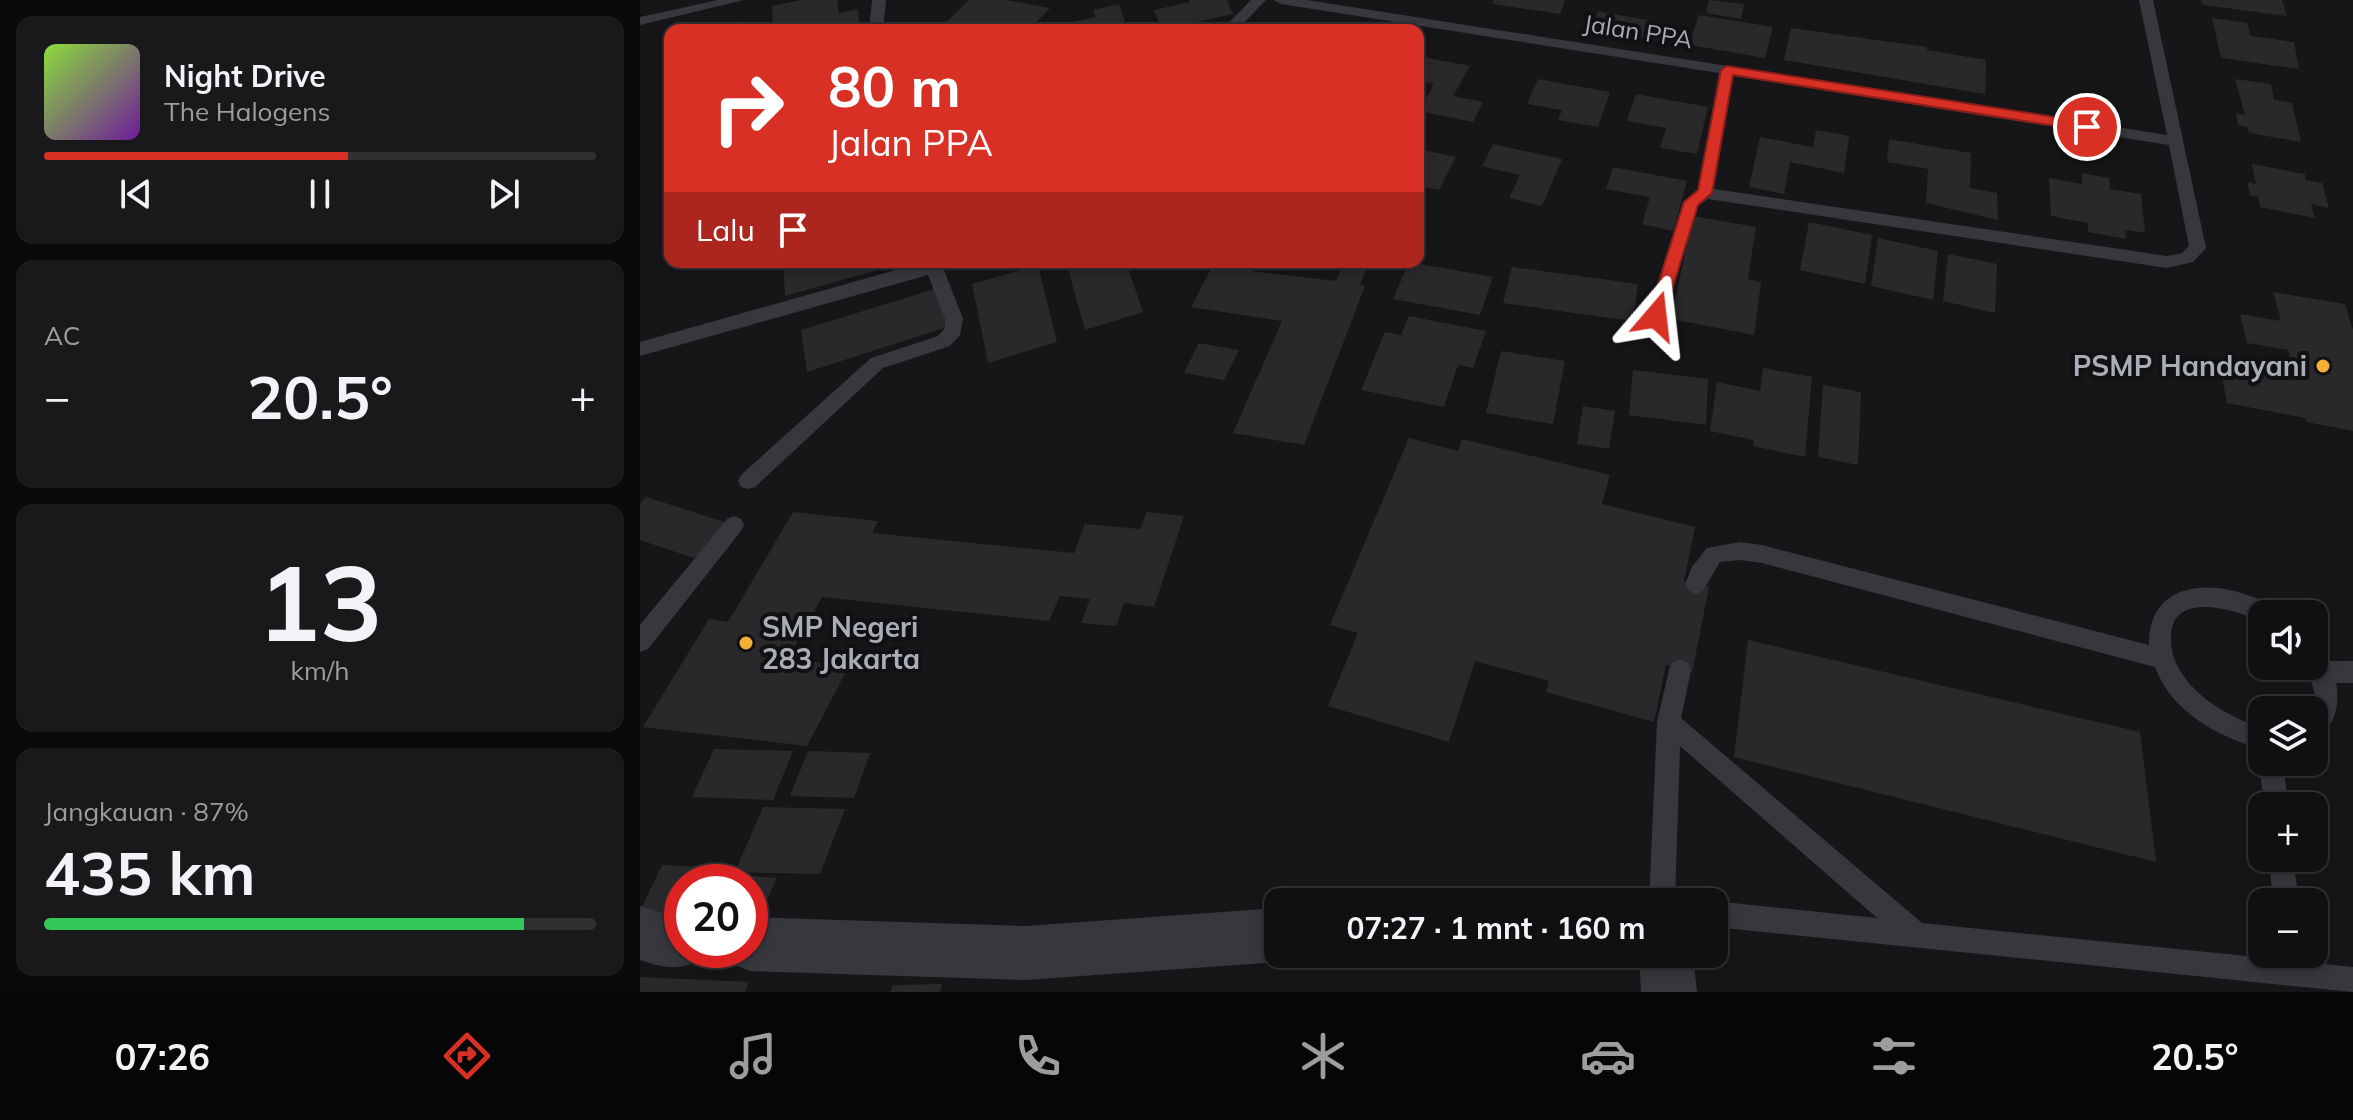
<!DOCTYPE html>
<html lang="id">
<meta charset="utf-8">
<style>
body{margin:0;font-family:Mulish,sans-serif;background:#19191b;color:#f1f3f6;height:100vh;display:flex;flex-direction:column;font-size:30px;white-space:nowrap}
*{box-sizing:border-box;margin:0}
p{font-size:26px;color:#9c9d9f}
.icon{flex:none;width:44px;height:44px;fill:none;stroke:currentColor;stroke-width:2;stroke-linecap:round;stroke-linejoin:round}
.map{position:relative;flex:1;overflow:hidden}
.drawer{display:flex;flex-direction:column;gap:16px;padding:16px;background:#09090a;width:640px}
.drawer>*{flex:none}
.guide{position:absolute;left:24px;top:24px;width:760px;height:244px;border-radius:16px;box-shadow:0 4px 12px #0003,0 0 0 2px #303032;background:#d93025;color:#fff;overflow:hidden}
.buttons{position:absolute;left:1608px;top:600px;display:grid;gap:16px}
.buttons a{display:grid;place-items:center;width:80px;height:80px;border-radius:16px;background:#101012;box-shadow:0 4px 12px #0003,0 0 0 2px #303032;font-size:40px}
.speed{position:absolute;left:24px;top:864px;display:flex;gap:16px;font-size:40px;font-weight:700;text-align:center}
.speed>*{display:grid;place-content:center;width:104px;height:104px;border-radius:50%;background:#101012;box-shadow:0 4px 12px #0003,0 0 0 2px #303032;line-height:1}
.speed .limit{border:12px solid #d22;background:#fff;color:#111}
.pin{position:absolute;display:grid;place-items:center;width:68px;height:68px;color:#fff;margin:-34px;border:4px solid #fff;border-radius:50%;box-shadow:0 2px 8px #0007}
.me{position:absolute;width:88px;margin:-44px;rotate:17deg;stroke-linejoin:round;filter:drop-shadow(0 0 6px #0008)}
.turn{display:flex;align-items:center;gap:28px;height:168px;padding:0 32px;font-size:36px}
.turn .icon{width:104px;height:104px;stroke-width:2.5}
.turn b{display:block;font-size:56px;line-height:68px}
.then{display:flex;align-items:center;height:76px;padding:0 32px;background:#0003;gap:16px;font-size:30px}
.big{font-size:60px;font-weight:700;line-height:1.1}
.drawer .tile{flex:1;display:flex;flex-direction:column;justify-content:center;gap:12px;min-width:0;padding:0 28px;border-radius:16px;background:#19191b}
.drawer .dial{align-items:center;gap:0}
.dial b{font-size:104px;line-height:1}
.song{display:flex;align-items:center;gap:24px}
.cover{width:96px;height:96px;border-radius:12px;background:linear-gradient(135deg,hsl(90 70% 55%),hsl(280 70% 35%))}
.played{height:8px;border-radius:4px;background:linear-gradient(90deg,#d93025 55%,#303032 55%)}
.keys{display:flex;justify-content:space-around;direction:ltr}
.heat{display:flex;justify-content:space-between;align-items:center;font-size:44px;direction:ltr}
.charge{height:12px;border-radius:6px;background:linear-gradient(90deg,#34c759 87%,#303032 0)}
.trip{position:absolute;left:624px;top:888px;width:464px;height:80px;border-radius:16px;background:#101012;box-shadow:0 4px 12px #0003,0 0 0 2px #303032;font-weight:700;line-height:80px;text-align:center}
.menu{display:flex;height:128px;justify-content:space-around;align-items:center;background:#060607;color:#9c9d9f}
.menu .icon{width:56px;height:56px}
.menu .current{color:#d93025}
.menu b{font-size:36px;color:#f1f3f6}
main{display:flex;flex:1;min-height:0}
.map>svg:first-child{display:block}
.building{fill:#29292c}
.lines{fill:none;stroke-linecap:round;stroke-linejoin:round}
.service{fill:#37383d;fill-rule:evenodd}
.minor{fill:#37383d;fill-rule:evenodd}
.route{fill:#d93025;stroke:#8d1f18;stroke-width:2}
.poi-dot{fill:#f2b134;stroke:#111113;stroke-width:3}
.labels{text-anchor:middle;stroke-width:8;stroke-linejoin:round;paint-order:stroke}
.far-street-label{font-size:24px;fill:#a8adb8;stroke:#111113}
.poi-label{font-size:28px;font-weight:bold;fill:#a8adb8;stroke:#111113;text-anchor:end}
</style>
<main>
<section class="drawer">
<div class="tile">
<div class="song"><i class="cover"></i><div><b>Night Drive</b><p>The Halogens</p></div></div>
<div class="played"></div>
<div class="keys"><svg class="icon" aria-label="previous" viewBox="0 0 24 24"><path d="M18 5L8 12l10 7zM5 5v14"/></svg><svg class="icon" aria-label="pause" viewBox="0 0 24 24"><path d="M8 5v14M16 5v14"/></svg><svg class="icon" aria-label="next" viewBox="0 0 24 24"><path d="M6 5l10 7-10 7zM19 5v14"/></svg></div>
</div>
<div class="tile"><p>AC</p>
<div class="heat"><a>−</a><b class="big">20.5°</b><a>+</a></div>
</div>
<div class="tile dial"><b>13</b><p>km/h</p></div>
<div class="tile"><p>Jangkauan · 87%</p><b class="big">435 km</b><div class="charge"></div></div>
</section>
<div class="map">
<svg width="1713" height="992" viewBox="0 0 1713 992">
<rect width="100%" height="100%" fill="#161618"/>
<g class="building">
<path d="M161,0h36l2,13 19,-4 2,20 -87,1 -1,-24z"/>
<path d="M329,0h37l44,8 -21,22h-91z"/>
<path d="M549,0h38l6,14 -72,16 -7,-20 36,-8z"/>
<path d="M854,0h71l-5,14 -68,-10z"/>
<path d="M1069,0l35,4 -3,15 -35,-6z"/>
<path d="M1561,0h81l5,16 -84,-11z"/>
<path d="M479,4l9,26h-78l-1,-3 46,-10 -2,-7z"/>
<path d="M958,11l70,13 -7,17 -70,-13z"/>
<path d="M1059,15l74,12 -8,31 -76,-13z"/>
<path d="M1572,18l35,5 4,13 43,6 5,27 -78,-11z"/>
<path d="M104,21l1,9h-35v-1z"/>
<path d="M1151,28l136,19v3l59,10 -1,34 -201,-34z"/>
<path d="M778,56l52,10 -17,30 30,6 -10,20 -54,-11 15,-27 -16,-3z"/>
<path d="M898,79l72,13 -12,35 -40,-7 4,-10 -35,-6z"/>
<path d="M1595,79l36,5 3,16 18,3 9,39 -52,-9 -2,-6 -9,-2 -2,-11 9,1z"/>
<path d="M996,94l72,13 -11,47 -37,-6 6,-20 -39,-7z"/>
<path d="M1176,130l33,6 -5,37 -54,-11 -6,32 -35,-7 11,-50 53,10z"/>
<path d="M1249,139l82,14 -1,35 27,5 1,27 -72,-17 2,-34 -41,-7z"/>
<path d="M853,144l69,15 -20,47 -33,-8 11,-23 -38,-9z"/>
<path d="M778,149l38,8 -17,33 -21,-4z"/>
<path d="M1612,164l53,10 1,6 16,3 7,25 -18,-4 4,14 -55,-11 -2,-10 -8,-2 -3,-13 9,2z"/>
<path d="M973,167l74,14 -14,50 -31,-7 8,-27 -44,-8z"/>
<path d="M1442,173l27,5 1,11 31,5 4,39 -20,-3 1,9 -38,-7v-9l-37,-7 -2,-38 33,6z"/>
<path d="M1053,216l63,11 -8,52 13,3 -7,53 -83,-16z"/>
<path d="M1169,222l63,13 -7,49 -65,-14z"/>
<path d="M1238,238l60,13 -5,49 -62,-14z"/>
<path d="M1308,254l49,10 -2,49 -52,-12z"/>
<path d="M143,262h118l1,1 -117,33z"/>
<path d="M426,262h60l17,50 -58,18z"/>
<path d="M588,262h27l-4,9 85,10 6,-14 24,3 -6,15 5,1 -61,159 -71,-12 49,-112 -91,-14 22,-42 13,2z"/>
<path d="M769,262l84,15 -13,38 -87,-16z"/>
<path d="M398,265l19,77 -69,21 -16,-79z"/>
<path d="M872,267l126,17 -5,37 -130,-18z"/>
<path d="M298,288l9,39 -140,45 -6,-42z"/>
<path d="M1633,292l72,12 8,26v101l-46,-9 -2,-4 -78,-15 -8,-44 75,14 -6,-23 -41,-7 -7,-29 41,7z"/>
<path d="M769,316l77,15 -13,37 -15,-3 -14,42 -83,-17 24,-58 16,3z"/>
<path d="M559,343l40,7 -15,30 -40,-7z"/>
<path d="M861,351l64,10 -12,63 -67,-11z"/>
<path d="M1123,368l49,9 -7,80 -52,-11 1,-6 -44,-9 7,-49 43,9z"/>
<path d="M993,370l75,9 -2,46 -77,-10z"/>
<path d="M1183,385l38,7 -3,73 -40,-8z"/>
<path d="M943,406l32,5 -6,38 -32,-5z"/>
<path d="M769,438l49,13 4,-12 148,36 -8,29 93,23 -11,54 25,6 -17,86 -26,-8 -12,57 -108,-30 3,-11 -74,-20 -26,81 -121,-36 30,-73 -28,-8z"/>
<path d="M6,497l85,27 -31,36 -60,-20v-36z"/>
<path d="M153,512l85,9 -6,12 202,20 11,-29 55,5 7,-17 37,4 -30,91 -30,-4 -8,23 -35,-3 9,-24 -30,-3 -11,25 -227,-24 -34,62 61,7 -42,80 -164,-19 66,-108 19,3z"/>
<path d="M1108,640l392,92 16,130 -422,-105z"/>
<path d="M74,749l79,2 -20,49 -81,-3z"/>
<path d="M168,751l62,2 -16,45 -64,-2z"/>
<path d="M123,807l82,2 -25,65 -85,-2z"/>
<path d="M22,865l45,2 -7,15h-18v40l-42,-1v-10z"/>
<path d="M83,874l54,4 -27,58v-54h-31z"/>
<path d="M0,977l109,5 -4,10h-105z"/>
<path d="M302,984l-2,8h-50l3,-7z"/>
</g>
<g class="lines">
<g class="service">
<path d="M78,0h26l-104,25v-8z"/>
<path d="M232,0h14l-3,30h-14z"/>
<path d="M611,0h15l-29,30h-15z"/>
<path d="M634,0h33l860,135 -28,-135h14l53,248 -13,14 -26,6 -459,-69 -10,6 -33,111 -9,7 -9,-7 36,-114 15,-12 21,-117 -438,-69zM1093,76l436,69 20,101 -7,7 -15,3 -453,-67z"/>
<path d="M284,262h36l-2,4 -14,4 19,49 -3,16 -10,11 -67,22 -128,119 -7,2 -7,-2 -3,-6 3,-6 130,-117 67,-22 7,-8v-9l-17,-44 -288,81v-14z"/>
<path d="M94,516l7,3 3,6 -3,6 -93,118 -8,3v-27l87,-106z"/>
<path d="M1100,542l22,3 387,100c-1,-59 54,-66 98,-50 12,4 26,7 32,19h-17v8c-25,-12 -92,-33 -91,16 0,10 2,20 7,29 17,31 51,50 84,61v22c-44,-14 -90,-37 -107,-83l-393,-104 -22,-3 -20,2 -17,29 -7,3 -7,-3 -4,-7 7,-17 15,-19z"/>
<path d="M1674,649l8,3 5,9h26v22h-17c4,21 0,45 -22,54l1,-43 -9,-28h8z"/>
<path d="M1040,659l8,4 3,7 -10,48 241,205 431,44v25l-639,-65v-26l163,17 -197,-172 -5,156h-26l8,-180 12,-52 3,-7z"/>
<path d="M1622,755v7h21l5,44h-24l-5,-44z"/>
<path d="M1629,858h24l6,44h-26z"/>
</g>
<g class="minor">
<path d="M0,906l27,8h15v36h24l-5,10c-26,11 -35,8 -61,0z"/>
<path d="M638,908v46h19l-19,8 -253,18 -275,-9 -19,-8 -6,-13h25v-33l275,9z"/>
<path d="M999,954h54l4,38h-56z"/>
</g>
</g>
<path class="route" d="M1087,66l360,56 6,5 -6,4 -354,-56 -21,118 -14,12 -34,111 -8,6 -8,-6 36,-114 14,-12 23,-120z"/>
<g class="poi-dot">
<circle cx="1683" cy="366" r="8"/>
<circle cx="106" cy="643" r="8"/>
</g>
<g class="labels">
<g class="far-street-label">
<text transform="translate(998 32) rotate(9)" y="8">Jalan PPA</text>
</g>
<g class="poi-label">
<text x="1667" y="376">PSMP Handayani</text>
<text x="122" y="637" text-anchor="start">SMP Negeri<tspan x="122" dy="32">283 Jakarta</tspan></text>
</g>
</g>
</svg>
<div class="buttons">
<a><svg class="icon" aria-label="sound" viewBox="0 0 24 24"><path d="M4 9h4l5-4v14l-5-4H4zM17 9q2 3 0 6"/></svg></a>
<a><svg class="icon" aria-label="layers" viewBox="0 0 24 24"><path d="M12 4l9 5-9 5-9-5zM3 14l9 5 9-5"/></svg></a>
<a>+</a>
<a>−</a>
</div>
<div class="speed"><div class="limit">20</div></div>
<div class="pin" style="left:1447px;top:127px;background:#d93025"><svg class="icon" aria-label="arrive" viewBox="0 0 24 24"><path d="M6 21V4h12l-3 4 3 4H6"/></svg></div>
<svg class="me" style="left:1016px;top:316px" viewBox="-20 -20 40 40"><path d="M0-17L14 15 0 8-14 15z" fill="#d93025" stroke="#fff" stroke-width="4"/></svg>
<div class="trip">07:27 · 1 mnt · 160 m</div>
<div class="guide">
<div class="turn"><svg class="icon" aria-label="right" viewBox="0 0 24 24"><path d="M7 20v-9h11M14 6l5 5-5 5"/></svg><div><b>80 m</b>Jalan PPA</div></div>
<div class="then">Lalu<svg class="icon" aria-label="arrive" viewBox="0 0 24 24"><path d="M6 21V4h12l-3 4 3 4H6"/></svg></div>
</div>
</div>
</main>
<nav class="menu">
<b>07:26</b>
<svg class="icon current" aria-label="directions" viewBox="0 0 24 24"><path d="M12 3l9 9-9 9-9-9zM9 14v-3h6M13 9l2 2-2 2"/></svg>
<svg class="icon" aria-label="music" viewBox="0 0 24 24"><path d="M9 18V5l10-2v13"/><circle cx="6" cy="18" r="3"/><circle cx="16" cy="16" r="3"/></svg>
<svg class="icon" aria-label="phone" viewBox="0 0 24 24"><path d="M5 4h4l2 5-3 2q2 4 5 5l2-3 5 2v4C11 20 4 13 5 4z"/></svg>
<svg class="icon" aria-label="climate" viewBox="0 0 24 24"><path d="M12 3v18M4 7l16 10M4 17L20 7"/></svg>
<svg class="icon" aria-label="car" viewBox="0 0 24 24"><path d="M5 17H2v-5l4-1 3-4h7l3 4 3 1v5h-3M9 17h6M6 11h13"/><circle cx="7" cy="17" r="2"/><circle cx="17" cy="17" r="2"/></svg>
<svg class="icon" aria-label="filters" viewBox="0 0 24 24"><path d="M4 7h16M4 17h16"/><circle cx="9" cy="7" r="2"/><circle cx="15" cy="17" r="2"/></svg>
<b>20.5°</b>
</nav>
